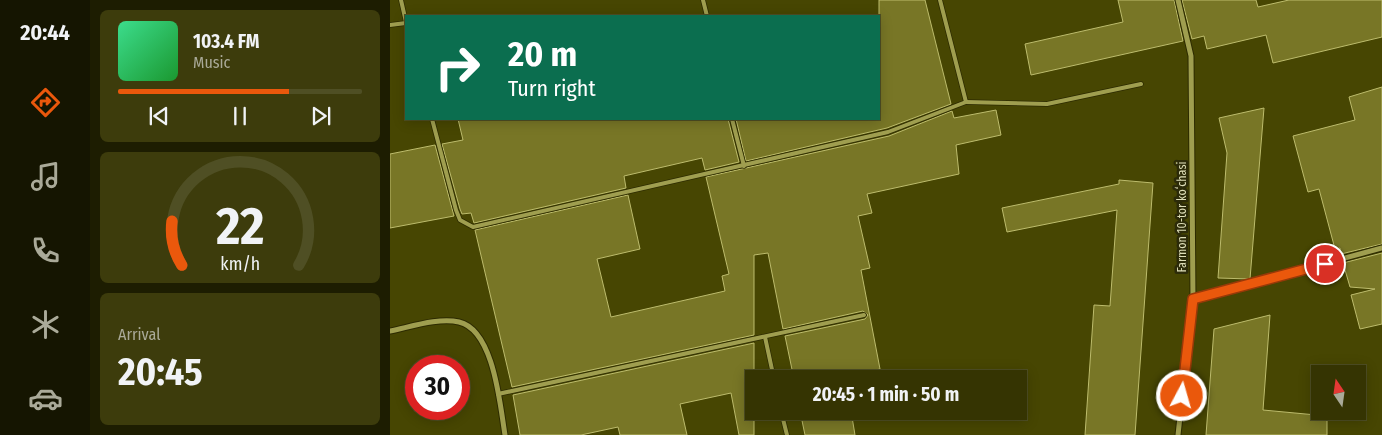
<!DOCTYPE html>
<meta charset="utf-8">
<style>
body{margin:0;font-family:"Fira Sans Condensed",sans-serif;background:#3d3c0c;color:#f1f3f6;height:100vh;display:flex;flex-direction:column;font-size:19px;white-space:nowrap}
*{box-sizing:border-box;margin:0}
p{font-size:16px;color:#aa9}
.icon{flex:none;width:28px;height:28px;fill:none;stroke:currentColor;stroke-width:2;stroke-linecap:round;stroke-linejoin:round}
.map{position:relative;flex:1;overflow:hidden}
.side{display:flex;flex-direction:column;gap:10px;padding:10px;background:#1d1d01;width:300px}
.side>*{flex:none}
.top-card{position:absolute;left:15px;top:15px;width:475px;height:105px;border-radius:0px;box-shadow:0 2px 12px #0003,0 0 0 1px #4f4f24;background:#0b6e4f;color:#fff;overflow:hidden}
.needle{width:32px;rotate:347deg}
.tools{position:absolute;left:921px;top:365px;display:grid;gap:10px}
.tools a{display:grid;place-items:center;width:55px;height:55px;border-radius:0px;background:#353402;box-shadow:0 2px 12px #0003,0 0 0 1px #4f4f24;font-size:25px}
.speed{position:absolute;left:15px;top:355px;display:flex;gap:10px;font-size:25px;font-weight:700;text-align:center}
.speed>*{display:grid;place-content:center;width:65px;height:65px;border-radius:50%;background:#353402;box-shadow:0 2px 12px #0003,0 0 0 1px #4f4f24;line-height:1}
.speed .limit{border:8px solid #d22;background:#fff;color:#111}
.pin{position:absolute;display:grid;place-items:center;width:42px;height:42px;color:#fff;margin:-21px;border:2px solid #fff;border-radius:50%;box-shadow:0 1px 5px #0007}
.me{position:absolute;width:55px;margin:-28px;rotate:6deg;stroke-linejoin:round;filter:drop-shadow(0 0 4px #0008)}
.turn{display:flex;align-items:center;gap:18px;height:105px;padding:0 20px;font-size:22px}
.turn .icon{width:65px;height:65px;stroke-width:2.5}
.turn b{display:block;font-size:35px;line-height:42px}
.big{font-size:38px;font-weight:700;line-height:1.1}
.side .card{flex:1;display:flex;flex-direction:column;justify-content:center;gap:8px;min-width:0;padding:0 18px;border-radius:8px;background:#3d3c0c}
.side .dial{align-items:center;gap:0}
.dial svg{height:130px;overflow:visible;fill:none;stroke:#4f4f24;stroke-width:7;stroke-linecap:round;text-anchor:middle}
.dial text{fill:#f1f3f6;stroke:none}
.song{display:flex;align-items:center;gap:15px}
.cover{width:60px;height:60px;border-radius:8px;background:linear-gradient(135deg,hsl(150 70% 55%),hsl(130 70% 35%))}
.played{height:5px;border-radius:2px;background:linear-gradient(90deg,#ea580c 70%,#4f4f24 70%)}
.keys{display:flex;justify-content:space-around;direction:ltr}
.trip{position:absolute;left:355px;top:370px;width:282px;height:50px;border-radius:0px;background:#353402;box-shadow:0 2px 12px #0003,0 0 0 1px #4f4f24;font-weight:700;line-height:50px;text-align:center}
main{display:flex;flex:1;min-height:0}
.tab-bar{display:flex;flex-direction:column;width:90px;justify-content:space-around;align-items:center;background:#151501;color:#aa9}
.tab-bar .icon{width:35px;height:35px}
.tab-bar .current{color:#ea580c}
.tab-bar b{font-size:22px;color:#f1f3f6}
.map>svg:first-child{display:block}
.building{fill:#787626;stroke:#bdbc6d}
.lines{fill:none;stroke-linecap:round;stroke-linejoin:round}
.service-casing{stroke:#2d2b00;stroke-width:5.5}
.minor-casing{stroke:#2d2b00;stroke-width:7}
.service{stroke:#9f9e4f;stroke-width:4}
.minor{stroke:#9f9e4f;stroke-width:5}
.route-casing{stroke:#983908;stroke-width:12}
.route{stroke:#ea580c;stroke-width:9}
.labels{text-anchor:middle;stroke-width:5;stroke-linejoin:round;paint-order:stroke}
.street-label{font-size:12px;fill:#dedeb8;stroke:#2c2b09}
</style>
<main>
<nav class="tab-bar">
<b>20:44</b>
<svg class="icon current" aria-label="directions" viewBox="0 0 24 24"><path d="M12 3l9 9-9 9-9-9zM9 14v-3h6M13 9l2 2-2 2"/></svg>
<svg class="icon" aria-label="music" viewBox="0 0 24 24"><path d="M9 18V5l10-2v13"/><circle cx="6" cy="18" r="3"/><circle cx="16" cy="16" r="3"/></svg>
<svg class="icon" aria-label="phone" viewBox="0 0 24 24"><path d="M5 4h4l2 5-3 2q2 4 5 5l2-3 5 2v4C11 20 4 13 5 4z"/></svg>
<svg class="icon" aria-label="climate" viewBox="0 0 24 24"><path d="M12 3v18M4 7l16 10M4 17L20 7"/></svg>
<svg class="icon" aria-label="car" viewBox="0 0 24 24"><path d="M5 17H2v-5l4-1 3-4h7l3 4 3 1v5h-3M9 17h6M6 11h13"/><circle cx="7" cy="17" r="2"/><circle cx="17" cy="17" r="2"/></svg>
</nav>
<section class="side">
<div class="card">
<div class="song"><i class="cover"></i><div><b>103.4 FM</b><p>Music</p></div></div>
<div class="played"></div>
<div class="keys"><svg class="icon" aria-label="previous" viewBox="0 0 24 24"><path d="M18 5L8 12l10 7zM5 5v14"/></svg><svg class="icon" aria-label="pause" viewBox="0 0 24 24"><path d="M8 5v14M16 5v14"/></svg><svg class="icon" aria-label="next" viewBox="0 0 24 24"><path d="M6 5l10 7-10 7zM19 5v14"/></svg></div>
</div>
<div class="card dial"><svg viewBox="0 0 100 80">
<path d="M14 69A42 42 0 1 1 86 69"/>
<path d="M14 69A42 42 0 0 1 8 42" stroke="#ea580c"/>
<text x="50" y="56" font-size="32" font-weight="700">22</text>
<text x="50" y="72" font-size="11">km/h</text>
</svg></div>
<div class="card"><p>Arrival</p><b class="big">20:45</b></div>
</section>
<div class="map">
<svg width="992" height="435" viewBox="0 0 992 435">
<rect width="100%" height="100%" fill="#474602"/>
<g class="building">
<path d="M489,0h46l26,104 -64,24 -141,33 -10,-42h143z"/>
<path d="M728,0h56l9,41 -152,34 -6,-31 98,-22z"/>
<path d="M792,0h74l2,7 31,-7h93v37l-109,26 -7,-28 -59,14 -3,-13 -12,3z"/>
<path d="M992,87v157l-41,10 -1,-6 -5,1 -16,-60 -11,3 -15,-56 62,-16 -6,-23z"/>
<path d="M874,108l-14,171 -32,-1 9,-125 -8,-35z"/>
<path d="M606,110l5,25 -45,10 3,29 -92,20 5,19 -14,3 12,52 -9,2 19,99 -36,8v2h-50l-9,-43 80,-17 3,-4 -5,-4 -80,18 -15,-76 -14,2v80l-242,52 -37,-157 153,-35 12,54 -43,10 14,58 114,-26 -3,-15 7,-2 -23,-97 183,-41 63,-25 2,7z"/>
<path d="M68,119h270l11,43 -34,8 -3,-12 -78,18 2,12 -152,35 -3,-10 -9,1 -2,-5 -18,-65 21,-4z"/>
<path d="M45,145l19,71 -64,12v-74z"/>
<path d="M729,180l34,3 -18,252h-50l9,-130 16,1 7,-96 -110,22 -5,-24 117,-24z"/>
<path d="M992,253v71l-22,5 -9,-34 24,-6 -25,-2 -7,-24z"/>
<path d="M880,315l-7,95 64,6v19h-121l8,-106z"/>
<path d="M364,343v92h-15l-8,-42 -51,11 7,31h-67l-2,-8 -37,8h-61l-7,-40z"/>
<path d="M410,411h51l4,24h-50z"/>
</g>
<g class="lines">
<g class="service-casing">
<g id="service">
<path d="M11,0l5,22"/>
<path d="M313,0l4,16"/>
<path d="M0,25l16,-2"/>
<path d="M576,102l81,2 94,-20"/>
<path d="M42,119l24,91 4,10 13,7 415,-95 78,-30 -26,-102"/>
<path d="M342,119l12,47"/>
<path d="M375,337l9,42"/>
<path d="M108,394l366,-79"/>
<path d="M391,411l6,24"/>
</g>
</g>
<g class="minor-casing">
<g id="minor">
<path d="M803,299l189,-51"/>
<path d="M0,331c20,-4 49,-14 69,-9 35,8 41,83 46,113"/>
<path d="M788,435l15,-136 -2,-243 -13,-56"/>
</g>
</g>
<use href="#service" class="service"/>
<use href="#minor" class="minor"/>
</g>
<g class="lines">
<g class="route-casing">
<path id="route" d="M792,396l11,-97 132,-35"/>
</g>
<use href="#route" class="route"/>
</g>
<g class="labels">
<g class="street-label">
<text transform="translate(792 217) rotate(-90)" y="4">Farmon 10-tor koʻchasi</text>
</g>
</g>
</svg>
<div class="tools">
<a><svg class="needle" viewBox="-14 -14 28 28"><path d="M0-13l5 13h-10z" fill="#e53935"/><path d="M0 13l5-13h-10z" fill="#aa9"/></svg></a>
</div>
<div class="speed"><div class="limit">30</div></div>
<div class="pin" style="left:935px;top:264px;background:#d93025"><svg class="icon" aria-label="arrive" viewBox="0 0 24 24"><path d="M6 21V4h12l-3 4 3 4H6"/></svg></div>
<svg class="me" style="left:792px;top:396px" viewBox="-20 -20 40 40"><circle r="17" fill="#ea580c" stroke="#fff" stroke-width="3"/><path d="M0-11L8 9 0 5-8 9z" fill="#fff"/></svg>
<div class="trip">20:45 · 1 min · 50 m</div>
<div class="top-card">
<div class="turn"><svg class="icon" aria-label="right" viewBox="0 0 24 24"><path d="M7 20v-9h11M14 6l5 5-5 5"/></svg><div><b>20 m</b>Turn right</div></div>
</div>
</div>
</main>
